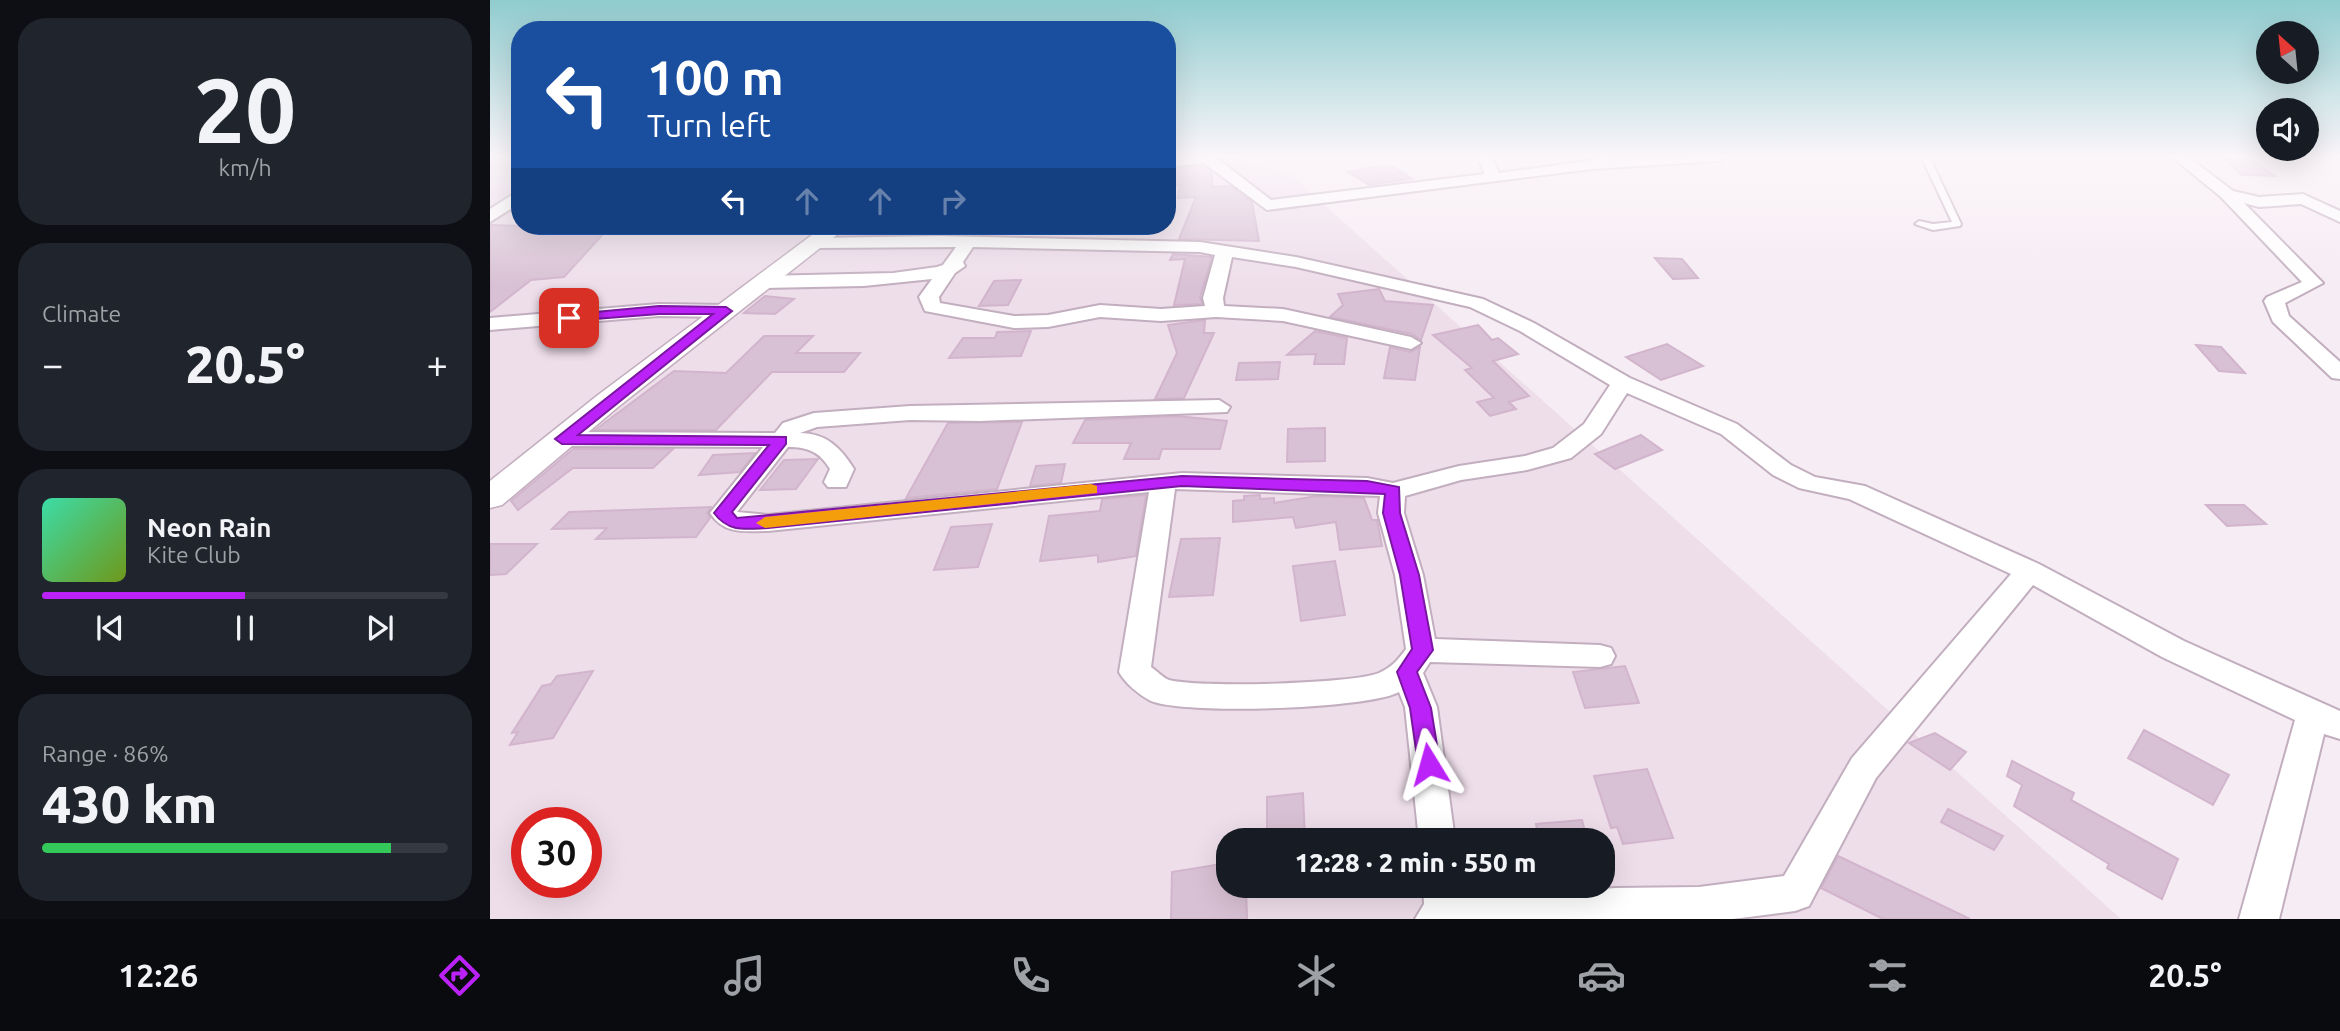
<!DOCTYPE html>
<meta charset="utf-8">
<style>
body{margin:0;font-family:Ubuntu,sans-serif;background:#20242c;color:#f1f3f6;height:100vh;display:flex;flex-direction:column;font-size:26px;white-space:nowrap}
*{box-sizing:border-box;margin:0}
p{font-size:23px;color:#9ea1a6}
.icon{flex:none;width:38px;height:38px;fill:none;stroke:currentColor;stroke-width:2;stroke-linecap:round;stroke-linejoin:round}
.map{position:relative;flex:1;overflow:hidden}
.side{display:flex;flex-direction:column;gap:18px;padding:18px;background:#0d0f14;width:490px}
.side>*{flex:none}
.guide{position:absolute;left:21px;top:21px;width:665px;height:214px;border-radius:28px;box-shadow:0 7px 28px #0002;background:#1a4fa0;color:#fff;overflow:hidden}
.needle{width:46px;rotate:333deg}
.buttons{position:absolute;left:1766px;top:21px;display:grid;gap:14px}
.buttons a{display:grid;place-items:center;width:63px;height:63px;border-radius:50%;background:#171b24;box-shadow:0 7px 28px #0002;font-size:35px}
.speed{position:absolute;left:21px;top:807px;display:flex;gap:14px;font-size:35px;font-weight:700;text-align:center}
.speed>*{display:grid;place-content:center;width:91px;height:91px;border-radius:50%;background:#171b24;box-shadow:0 7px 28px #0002;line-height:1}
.speed .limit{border:10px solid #d22;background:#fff;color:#111}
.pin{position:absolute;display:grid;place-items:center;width:60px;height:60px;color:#fff;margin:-30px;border-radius:14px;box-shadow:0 4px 10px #0006}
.me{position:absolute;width:77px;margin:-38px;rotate:352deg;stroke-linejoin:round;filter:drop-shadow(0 0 5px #0008)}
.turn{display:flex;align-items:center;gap:24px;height:147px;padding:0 21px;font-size:32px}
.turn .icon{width:91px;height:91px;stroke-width:2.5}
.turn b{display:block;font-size:49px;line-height:60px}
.lanes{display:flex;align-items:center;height:66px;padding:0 21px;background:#0003;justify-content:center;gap:35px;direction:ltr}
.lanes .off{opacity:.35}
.big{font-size:52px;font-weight:800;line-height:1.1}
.side .card{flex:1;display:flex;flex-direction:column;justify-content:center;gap:10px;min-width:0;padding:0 24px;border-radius:28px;background:#20242c}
.side .dial{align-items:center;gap:0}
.dial b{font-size:91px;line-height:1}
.song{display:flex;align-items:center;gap:21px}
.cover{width:84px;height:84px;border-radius:10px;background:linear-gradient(135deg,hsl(160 70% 55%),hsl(80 70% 35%))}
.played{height:7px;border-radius:4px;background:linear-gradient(90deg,#bb22f7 50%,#363941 50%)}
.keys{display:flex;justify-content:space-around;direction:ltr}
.heat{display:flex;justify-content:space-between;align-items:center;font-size:38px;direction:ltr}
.charge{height:10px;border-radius:5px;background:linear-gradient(90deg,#34c759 86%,#363941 0)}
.trip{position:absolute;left:726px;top:828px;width:399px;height:70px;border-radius:28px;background:#171b24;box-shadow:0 7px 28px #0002;font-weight:800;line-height:70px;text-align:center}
.dock{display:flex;height:112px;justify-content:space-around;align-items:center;background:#090b0e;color:#9ea1a6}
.dock .icon{width:49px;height:49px}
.dock .selected{color:#bb22f7}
.dock b{font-size:32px;color:#f1f3f6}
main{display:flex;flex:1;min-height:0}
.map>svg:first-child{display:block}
.residential{fill:#eedeea;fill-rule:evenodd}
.building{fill:#d8c1d4;stroke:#d2b5cd;stroke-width:2}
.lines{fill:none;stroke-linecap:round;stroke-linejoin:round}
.service-casing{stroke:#c2aebe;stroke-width:4}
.minor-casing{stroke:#c2aebe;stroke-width:4}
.tertiary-casing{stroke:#c2aebe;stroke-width:3}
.service{fill:#fff;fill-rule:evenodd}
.minor{fill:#fff;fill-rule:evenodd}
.tertiary{fill:#fff;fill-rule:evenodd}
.route{fill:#bb22f7;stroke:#7a16a1;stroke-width:2}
.slow{fill:#f59e0b}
</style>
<main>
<section class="side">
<div class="card dial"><b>20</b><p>km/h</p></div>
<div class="card"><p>Climate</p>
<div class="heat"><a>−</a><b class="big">20.5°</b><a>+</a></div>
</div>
<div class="card">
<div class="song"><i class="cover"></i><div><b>Neon Rain</b><p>Kite Club</p></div></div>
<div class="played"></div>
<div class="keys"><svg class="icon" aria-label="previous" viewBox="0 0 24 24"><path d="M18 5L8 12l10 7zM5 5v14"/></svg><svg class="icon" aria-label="pause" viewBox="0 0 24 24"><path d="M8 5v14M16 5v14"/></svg><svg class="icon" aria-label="next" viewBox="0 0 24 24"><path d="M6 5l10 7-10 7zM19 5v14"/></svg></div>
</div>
<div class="card"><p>Range · 86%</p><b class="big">430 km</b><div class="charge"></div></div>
</section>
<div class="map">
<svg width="1850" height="919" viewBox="0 0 1850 919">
<rect width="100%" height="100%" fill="#f6ecf3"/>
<path class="residential" d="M0,156h30v70h647v-70h63l61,19 830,744h-1631zM37,822h59v60h-59zM738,840h375v46h-375z"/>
<g class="building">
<path d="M1755,156l30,20 -33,-1 -21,-18z"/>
<path d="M894,165l9,2 19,12 -43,6 -21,-13z"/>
<path d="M713,166l8,5 2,16 18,-1 21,16 7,39 -80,-2 17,-42 -18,1 2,-13 -13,1v-16z"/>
<path d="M0,225l68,2 -9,5 55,1 -40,44 -33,3 -41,32z"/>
<path d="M683,254l39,3 -12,40 2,7 -28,1 11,-46 -15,1z"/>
<path d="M1165,258l27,1 16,19 -25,1z"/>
<path d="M531,280l-13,25 -29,1 15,-25z"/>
<path d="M889,289l6,12 48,4 -12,35 -9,-6 -82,-17 13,-12 -5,-11z"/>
<path d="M275,296l29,3 -19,15 -31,-1z"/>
<path d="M715,320l-1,13h10l-30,65 -29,1 22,-46 -9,-28z"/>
<path d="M988,325l14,15 6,-2 20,16 -25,7 36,35 -20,6 7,7 -26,7 -13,-14 17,-4 -29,-28 7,-2 -39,-33z"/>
<path d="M541,331l-10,25 -72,2 14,-20h32l2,-6z"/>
<path d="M825,331l32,7 -3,26h-30l2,-10 -29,1z"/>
<path d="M274,336h49l-17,17h64l-16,19h-72l-56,58h-121l79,-59 52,2z"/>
<path d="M1177,344l36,22 -42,14 -35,-23z"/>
<path d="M1706,345l25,2 24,26 -26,-2z"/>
<path d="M900,347l20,5 10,-5 -5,33 -31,-2z"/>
<path d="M790,362l-2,17 -42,1 3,-17z"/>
<path d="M686,416l51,5 -7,28h-58l-3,10h-35l7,-16h-58l12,-23z"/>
<path d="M532,422l-25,67 -91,9 42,-75z"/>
<path d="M835,428v33l-38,1 1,-33z"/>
<path d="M1151,435l21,15 -47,19 -20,-15z"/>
<path d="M83,449h100l-20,19h-80l-55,42 -7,-9z"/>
<path d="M265,453l-15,19 -41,3 14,-20z"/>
<path d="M328,459l-22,30 -36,1 24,-30z"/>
<path d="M575,464l-4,19 -31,3 6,-20z"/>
<path d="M656,495l-10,61 -38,6v-7l-58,6 9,-45 51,-5 2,-12z"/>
<path d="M770,495v4l14,-1v5l43,-7 47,2 8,22h5l5,26 -42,4 -4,-28 -40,6 -3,-11 -60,5v-21l11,-1v-4z"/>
<path d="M1716,505h38l22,19 -39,2z"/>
<path d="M221,507l-4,6 3,5 -14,19 -100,2 11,-11 -55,1 17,-17z"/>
<path d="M502,524l-14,43 -44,3 17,-43z"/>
<path d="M730,538l-7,57 -44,2 12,-58z"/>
<path d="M0,544h47l-31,30 -16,1z"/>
<path d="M845,561l10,54 -44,6 -8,-55z"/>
<path d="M1135,666l14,37 -54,5 -12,-36z"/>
<path d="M103,671l-40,67 -43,7 8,-13 -6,1 30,-47 9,-2 6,-8z"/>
<path d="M1654,730l85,45 -16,30 -85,-47z"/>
<path d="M1445,733l31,19 -16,18 -41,-27z"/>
<path d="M1522,761l62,32 -3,7 107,59 -16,40 -55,-31 2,-4 -95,-58 8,-21 -15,-9z"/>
<path d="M1157,769l26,69 -50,6 -6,-17 -6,1 -17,-52z"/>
<path d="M813,793l2,47h-38v-43z"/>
<path d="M1458,809l55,27 -9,14 -53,-28z"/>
<path d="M1092,820l5,20h-48l-3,-16z"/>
<path d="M1348,856l132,63h-87l-62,-31z"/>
<path d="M738,863v23h18l1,33h-76l1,-47z"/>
</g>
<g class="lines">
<g class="service-casing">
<path id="service" d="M1431,156h8l32,68 -1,2 -27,4 -18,-6 4,-3 14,3 19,-2z"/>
</g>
<g class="minor-casing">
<g id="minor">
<path d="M695,156h29l57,44 214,-26 -8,-18h14l8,17 89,-12 10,-5h14v3l114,-2 -7,4 -127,8 -325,41 -63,-47 -37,4v-8z"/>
<path d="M1681,156h16l46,35 26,6 44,-3 37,17v11l-39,-18 -42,3 -15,-4 79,80 -38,20 4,13 51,46v17l-8,-1 -59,-56 -9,-21 3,-4 35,-15 -81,-85z"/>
<path d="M30,190v13l-30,19v-13z"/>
<path d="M450,236l260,6 96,15 187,42 51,24 96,55 107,46 54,41 24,12 50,9 174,78 145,77 156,70v28l-16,-5 -45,185h-40l56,-199 -133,-63 -129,-72 -157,193 -67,128 -14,5 -62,8h-318l9,-15 -1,-18h38l1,8 61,1 92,-7 84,-1 85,-11 68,-118 159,-184 -162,-75 -50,-11 -26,-13 -52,-41 -94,-41 -26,41 -30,24 -44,12 -66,10 -56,16 -1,17 19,62 12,64 165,6 11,3 4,8 -4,8 -11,3 -170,-5 -7,11 14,34 18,133h-36l-14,-133 -6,-15c-31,17 -214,23 -248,9 -12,-6 -26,-18 -32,-29l30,-180 -381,39c-24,0 -43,4 -58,-18l53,-66 -201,-1 -8,-2 -4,-5 4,-5 8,-2 213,1 8,-10 31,-10 96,-7 309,-6 11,7 -3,5 -247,9 -70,-1 -93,7 -17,6c26,0 41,15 54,36l-8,18h-18l-4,-5 6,-13c-10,-17 -22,-22 -42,-22l-51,65 31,3 414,-42 185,5 26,5 66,-17 66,-10 28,-8 31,-24 26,-39 -90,-54 -50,-24 -174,-40 -64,-10 -9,41 1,8 59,3 128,28 10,6 -10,6 -128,-28 -67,-4 -55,4 -61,-4 -52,10 -34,1 -89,-17 -6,-14 13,-18 -68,7 -101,2 -9,-6 9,-6 130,-3 44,-6 6,-2 13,-18 -142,1 -9,-5 9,-5zM483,247l227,5 15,3 -12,43 2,8 -44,3 -61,-4 -52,10 -34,1 -74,-13 -1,-6 16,-24 10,-7 -2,-4zM685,489l205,7 -2,17 17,62 11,74c-8,11 -14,18 -27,24 -27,11 -181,15 -210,7 -6,-2 -12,-9 -18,-13z"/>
<path d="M169,304l67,1 10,6 -10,6 -67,-1 -169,14v-12z"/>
</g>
</g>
<g class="tertiary-casing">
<path id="tertiary" d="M334,226h24l-230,181 -116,98 -12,3v-27l108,-86z"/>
</g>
<use href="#service" class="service"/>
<use href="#minor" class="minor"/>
<use href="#tertiary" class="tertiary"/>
</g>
<linearGradient id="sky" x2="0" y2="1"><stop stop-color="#90cccf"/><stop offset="0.55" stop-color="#fbf6fa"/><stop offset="1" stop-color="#fbf6fa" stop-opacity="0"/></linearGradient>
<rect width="1850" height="285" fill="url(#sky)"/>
<path class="route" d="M169,306l67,1 6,4 -154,124 208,2v7l-54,68 5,6 445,-42 185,5 32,6 1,26 19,62 14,75 -16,22 14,36 9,56 -3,6 -8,3 -8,-3 -3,-6 -8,-56 -13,-36 15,-23 -12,-74 -17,-62 2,-19 -203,-8 -414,42c-22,1 -39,5 -54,-15l55,-68 -207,-1 -7,-5 158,-125h-54l-90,7 -5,-1v-5z"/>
<path class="slow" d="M601,484l6,2v7l-332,35 -9,-5 9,-6z"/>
</svg>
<div class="buttons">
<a><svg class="needle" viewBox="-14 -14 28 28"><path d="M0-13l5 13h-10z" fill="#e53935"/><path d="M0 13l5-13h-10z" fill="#9ea1a6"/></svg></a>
<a><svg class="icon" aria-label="sound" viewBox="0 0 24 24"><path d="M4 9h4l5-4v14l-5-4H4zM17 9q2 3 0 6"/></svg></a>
</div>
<div class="speed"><div class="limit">30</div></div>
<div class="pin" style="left:79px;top:318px;background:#d93025"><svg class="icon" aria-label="arrive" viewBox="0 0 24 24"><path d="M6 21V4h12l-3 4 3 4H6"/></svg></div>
<svg class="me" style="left:939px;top:764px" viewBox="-20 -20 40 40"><path d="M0-17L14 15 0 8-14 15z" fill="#bb22f7" stroke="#fff" stroke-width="4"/></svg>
<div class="trip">12:28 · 2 min · 550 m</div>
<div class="guide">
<div class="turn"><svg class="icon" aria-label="left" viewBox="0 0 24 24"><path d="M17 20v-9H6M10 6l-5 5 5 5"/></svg><div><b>100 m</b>Turn left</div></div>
<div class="lanes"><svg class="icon" aria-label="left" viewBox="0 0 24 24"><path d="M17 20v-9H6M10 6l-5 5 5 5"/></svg><svg class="icon off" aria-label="ahead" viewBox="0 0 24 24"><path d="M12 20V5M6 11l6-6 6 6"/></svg><svg class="icon off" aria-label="ahead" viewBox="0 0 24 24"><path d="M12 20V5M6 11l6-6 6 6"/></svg><svg class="icon off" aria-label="right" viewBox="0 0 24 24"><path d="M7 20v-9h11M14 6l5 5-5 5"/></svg></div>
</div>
</div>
</main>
<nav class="dock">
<b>12:26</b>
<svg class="icon selected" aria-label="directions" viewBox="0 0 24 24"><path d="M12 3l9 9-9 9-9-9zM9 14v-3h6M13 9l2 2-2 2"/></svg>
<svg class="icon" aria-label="music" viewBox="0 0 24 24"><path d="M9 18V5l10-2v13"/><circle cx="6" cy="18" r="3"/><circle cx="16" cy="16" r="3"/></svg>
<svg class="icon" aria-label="phone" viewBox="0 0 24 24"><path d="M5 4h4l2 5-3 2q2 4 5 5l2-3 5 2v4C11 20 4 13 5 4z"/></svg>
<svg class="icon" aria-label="climate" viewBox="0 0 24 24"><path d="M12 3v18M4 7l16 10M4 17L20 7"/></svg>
<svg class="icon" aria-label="car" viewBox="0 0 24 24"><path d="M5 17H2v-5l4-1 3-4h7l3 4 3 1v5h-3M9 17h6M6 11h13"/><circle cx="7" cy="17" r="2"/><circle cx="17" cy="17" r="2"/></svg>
<svg class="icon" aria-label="filters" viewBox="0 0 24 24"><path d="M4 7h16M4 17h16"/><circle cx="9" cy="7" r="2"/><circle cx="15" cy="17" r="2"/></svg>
<b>20.5°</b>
</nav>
